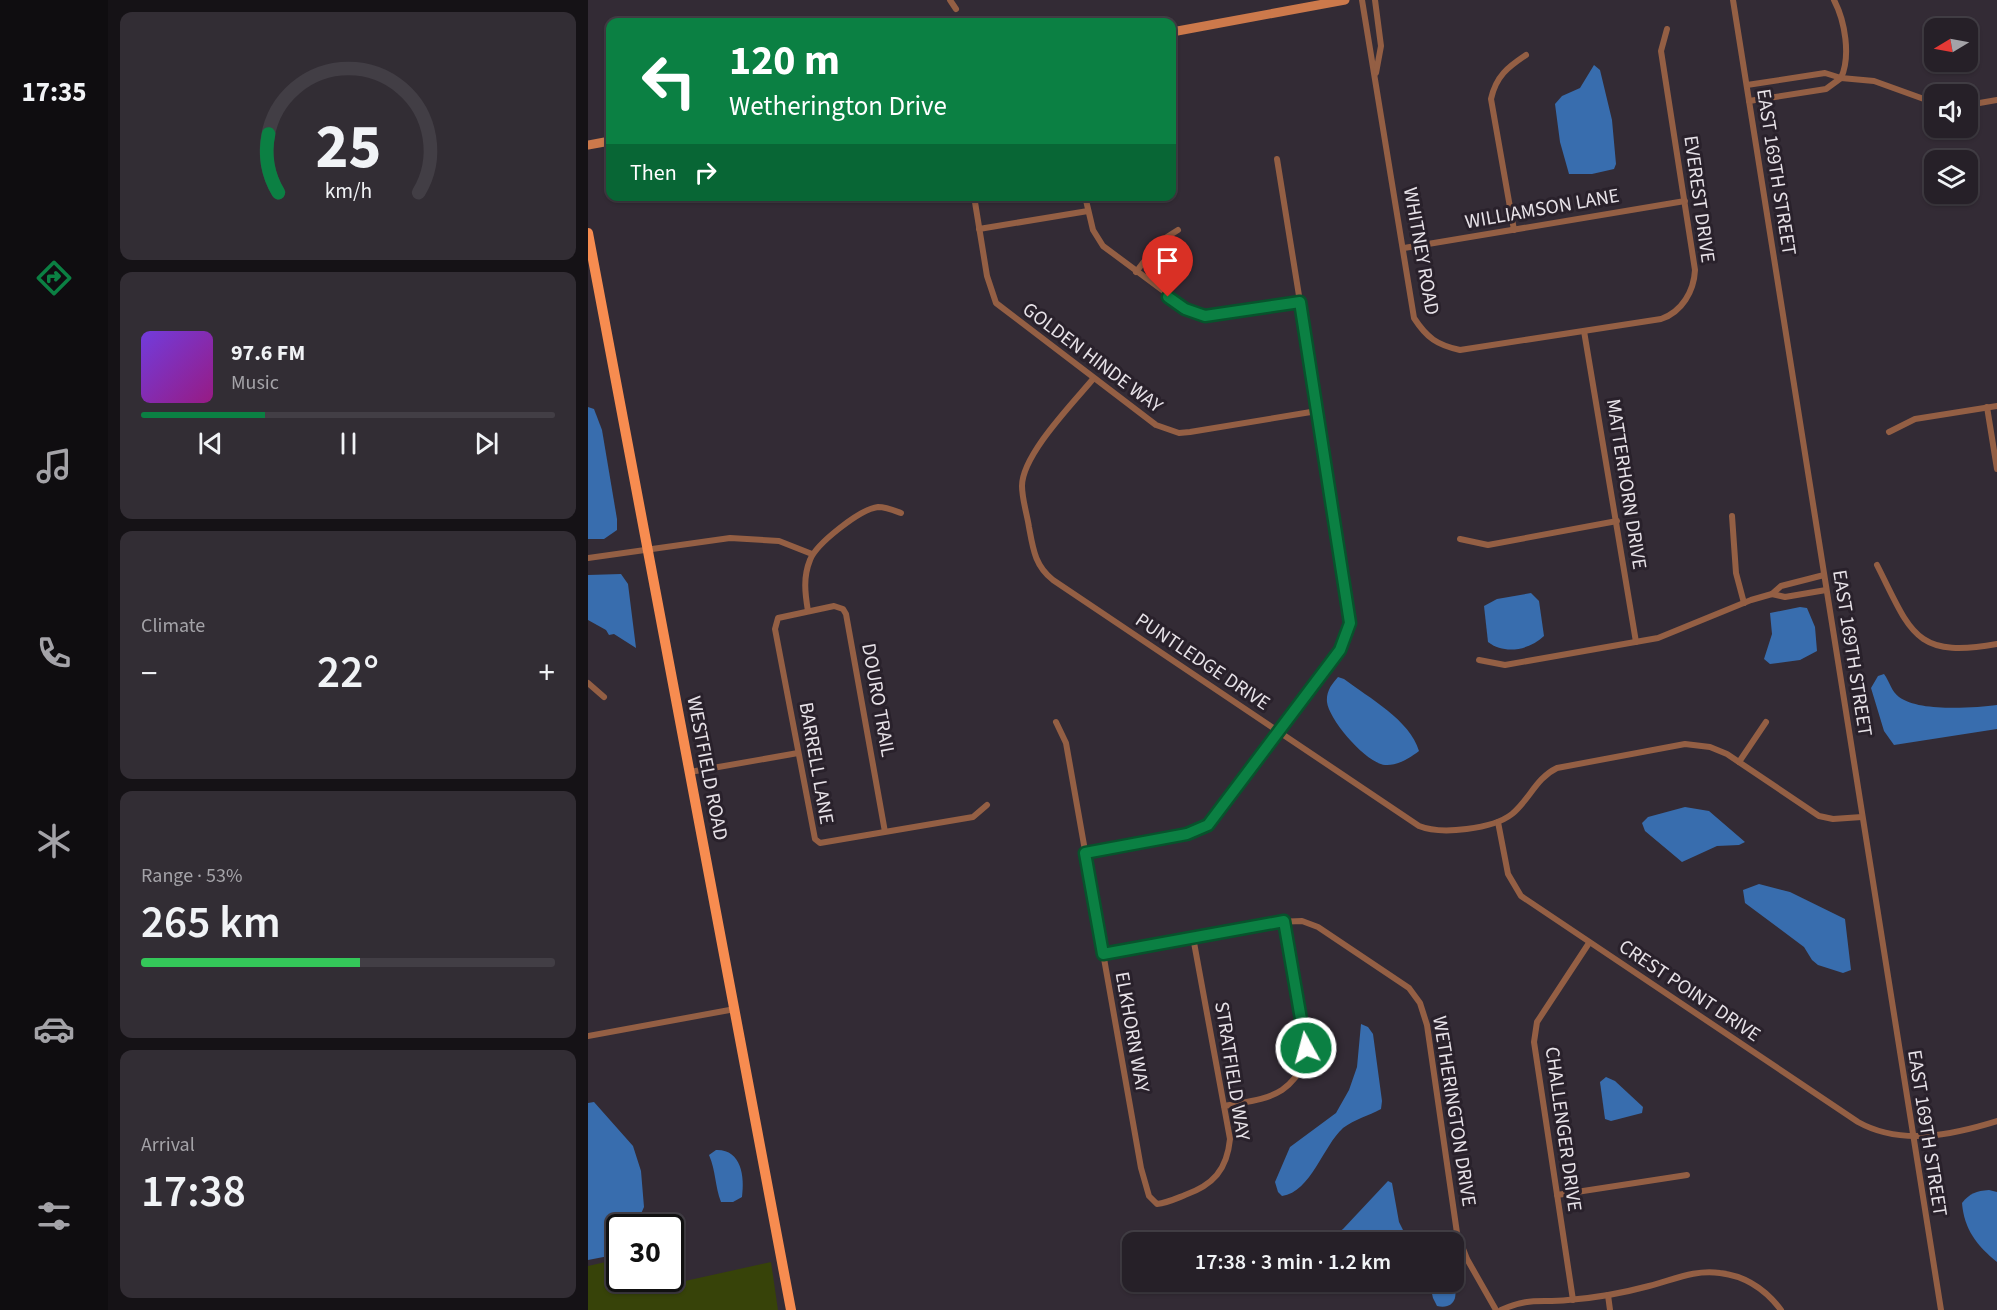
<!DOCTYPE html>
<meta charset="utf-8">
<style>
body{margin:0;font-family:"Source Sans 3",sans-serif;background:#322d34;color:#f1f3f6;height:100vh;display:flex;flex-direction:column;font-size:22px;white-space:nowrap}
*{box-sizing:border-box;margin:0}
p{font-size:20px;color:#a4a3a8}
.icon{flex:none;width:33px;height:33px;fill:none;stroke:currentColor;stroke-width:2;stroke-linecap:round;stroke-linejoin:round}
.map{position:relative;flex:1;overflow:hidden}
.details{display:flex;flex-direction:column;gap:12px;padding:12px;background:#151216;width:480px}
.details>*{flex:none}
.hud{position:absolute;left:18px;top:18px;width:570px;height:183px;border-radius:12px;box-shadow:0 2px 4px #0004,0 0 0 2px #423e45;background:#0b8043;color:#fff;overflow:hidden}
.needle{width:39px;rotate:260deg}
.controls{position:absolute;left:1336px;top:18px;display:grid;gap:12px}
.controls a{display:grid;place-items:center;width:54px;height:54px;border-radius:12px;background:#262028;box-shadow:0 2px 4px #0004,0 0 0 2px #423e45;font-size:30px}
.speed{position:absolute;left:18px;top:1214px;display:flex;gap:12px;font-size:30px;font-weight:700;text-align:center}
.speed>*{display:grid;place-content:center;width:78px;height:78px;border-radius:50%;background:#262028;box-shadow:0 2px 4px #0004,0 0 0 2px #423e45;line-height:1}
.speed .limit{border:3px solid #111;border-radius:9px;background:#fff;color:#111}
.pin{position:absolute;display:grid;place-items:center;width:51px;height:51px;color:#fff;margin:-62px -26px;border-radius:50% 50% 50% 0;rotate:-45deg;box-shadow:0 0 6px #0007}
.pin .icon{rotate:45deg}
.me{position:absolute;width:66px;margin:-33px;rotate:353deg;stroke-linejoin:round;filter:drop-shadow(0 0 4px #0008)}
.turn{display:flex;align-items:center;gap:21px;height:126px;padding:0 24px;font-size:27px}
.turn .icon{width:78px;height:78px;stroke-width:2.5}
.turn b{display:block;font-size:42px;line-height:51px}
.then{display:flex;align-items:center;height:57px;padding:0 24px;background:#0003;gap:12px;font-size:22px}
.big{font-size:45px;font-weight:600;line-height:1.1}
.details .widget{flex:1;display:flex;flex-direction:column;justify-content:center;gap:9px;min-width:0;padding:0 21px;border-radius:12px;background:#322d34}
.details .dial{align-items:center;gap:0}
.dial svg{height:156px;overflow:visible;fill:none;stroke:#423e45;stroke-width:7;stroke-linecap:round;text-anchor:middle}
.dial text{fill:#f1f3f6;stroke:none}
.song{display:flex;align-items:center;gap:18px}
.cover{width:72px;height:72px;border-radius:9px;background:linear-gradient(135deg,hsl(260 70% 55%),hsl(310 70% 35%))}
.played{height:6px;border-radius:3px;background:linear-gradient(90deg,#0b8043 30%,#423e45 30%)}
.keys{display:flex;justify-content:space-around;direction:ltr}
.heat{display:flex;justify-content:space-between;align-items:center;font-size:33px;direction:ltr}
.charge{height:9px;border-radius:4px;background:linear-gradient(90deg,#34c759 53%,#423e45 0)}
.trip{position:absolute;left:534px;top:1232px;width:342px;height:60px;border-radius:12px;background:#262028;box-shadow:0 2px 4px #0004,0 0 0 2px #423e45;font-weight:600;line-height:60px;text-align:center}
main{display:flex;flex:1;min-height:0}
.tab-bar{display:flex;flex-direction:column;width:108px;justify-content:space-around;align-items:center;background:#0f0d10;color:#a4a3a8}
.tab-bar .icon{width:42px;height:42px}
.tab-bar .active{color:#0b8043}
.tab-bar b{font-size:27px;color:#f1f3f6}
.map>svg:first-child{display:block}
.green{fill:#374309}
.water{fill:#386dae}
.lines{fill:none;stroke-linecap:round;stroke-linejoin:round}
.street{stroke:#945f44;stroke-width:6}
.secondary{stroke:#cc794b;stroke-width:9}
.primary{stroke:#f78c50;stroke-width:10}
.route-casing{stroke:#07532c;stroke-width:15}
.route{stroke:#0b8043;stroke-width:10}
.labels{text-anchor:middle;stroke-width:6;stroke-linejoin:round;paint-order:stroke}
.street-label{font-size:20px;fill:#e7e2e8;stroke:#29212b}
</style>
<main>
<nav class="tab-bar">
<b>17:35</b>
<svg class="icon active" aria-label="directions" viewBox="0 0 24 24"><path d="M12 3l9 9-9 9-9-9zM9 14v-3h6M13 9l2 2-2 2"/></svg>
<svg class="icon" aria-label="music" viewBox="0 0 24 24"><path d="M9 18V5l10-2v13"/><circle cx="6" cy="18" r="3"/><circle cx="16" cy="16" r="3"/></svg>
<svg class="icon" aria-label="phone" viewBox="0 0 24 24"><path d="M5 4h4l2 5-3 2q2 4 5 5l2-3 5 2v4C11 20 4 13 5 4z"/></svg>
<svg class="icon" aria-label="climate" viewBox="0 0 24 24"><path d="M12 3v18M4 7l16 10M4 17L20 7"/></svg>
<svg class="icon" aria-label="car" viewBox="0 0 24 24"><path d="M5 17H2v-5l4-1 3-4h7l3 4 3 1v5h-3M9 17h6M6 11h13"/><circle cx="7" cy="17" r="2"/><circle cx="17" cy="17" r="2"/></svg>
<svg class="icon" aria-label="filters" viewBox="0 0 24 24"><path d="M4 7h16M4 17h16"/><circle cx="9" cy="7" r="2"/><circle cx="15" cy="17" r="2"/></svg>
</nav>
<section class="details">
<div class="widget dial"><svg viewBox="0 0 100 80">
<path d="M14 69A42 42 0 1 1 86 69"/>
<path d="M14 69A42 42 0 0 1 9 39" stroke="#0b8043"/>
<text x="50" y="56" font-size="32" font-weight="700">25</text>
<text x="50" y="72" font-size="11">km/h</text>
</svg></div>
<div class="widget">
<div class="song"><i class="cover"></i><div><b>97.6 FM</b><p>Music</p></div></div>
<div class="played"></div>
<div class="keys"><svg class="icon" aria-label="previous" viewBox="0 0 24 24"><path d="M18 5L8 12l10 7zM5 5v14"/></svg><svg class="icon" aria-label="pause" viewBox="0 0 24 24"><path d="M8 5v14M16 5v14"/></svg><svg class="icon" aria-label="next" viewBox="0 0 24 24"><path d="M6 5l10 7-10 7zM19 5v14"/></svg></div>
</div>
<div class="widget"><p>Climate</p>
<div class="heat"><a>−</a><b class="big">22°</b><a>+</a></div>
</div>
<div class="widget"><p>Range · 53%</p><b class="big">265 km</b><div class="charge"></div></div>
<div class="widget"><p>Arrival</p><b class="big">17:38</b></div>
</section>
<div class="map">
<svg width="1409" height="1310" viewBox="0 0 1409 1310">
<rect width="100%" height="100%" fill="#332b35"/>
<path class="green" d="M31,1259l1,19h50l1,-8 14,11 86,-19 7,48h-190v-44z"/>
<g class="water">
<path d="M1006,65l6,5 12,50 4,44 -2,5 -22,5h-23l-9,-32 -5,-38 7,-8 18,-8z"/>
<path d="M0,407l6,2 8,21 15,89v11l-13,9h-16z"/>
<path d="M33,574l7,10 8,64 -22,-14 -5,1 -3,-5 -18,-10v-45z"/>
<path d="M943,593l8,8 5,35c-15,14 -39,19 -56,6l-4,-36 13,-7z"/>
<path d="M1212,607l7,1 8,19 2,24 -17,9 -30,4 -6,-5 8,-25 -2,-21z"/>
<path d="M1296,674c6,8 7,17 15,23 20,15 74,11 98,8v24l-103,16 -10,-14 -13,-43 7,-12z"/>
<path d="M750,677l6,2c25,19 66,41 75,72 -9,7 -22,15 -34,14 -19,-2 -56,-45 -58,-63 -1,-11 5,-18 11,-25z"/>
<path d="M1097,807l24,4 36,31 -6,3 -22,1 -35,16 -37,-31 -3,-8 6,-6z"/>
<path d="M1171,884l31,8 55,27 6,51 -8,3 -25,-8 -6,-5 -8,-13 -59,-44 -2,-13z"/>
<path d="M773,1024l7,3 5,7 9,67 -1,8c-13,7 -26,10 -38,19 -20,18 -32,64 -61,68l-4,-4 -3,-10 15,-35 46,-34 13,-23 8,-23z"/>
<path d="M1018,1077l9,4 28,26 -1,6 -31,8 -6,-2 -5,-37z"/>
<path d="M6,1102l39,44 8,25 3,36 -9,20h-15l-1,27 -31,6v-157z"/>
<path d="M128,1150c25,-1 29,26 26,47l-9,5h-12c-6,-15 -5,-31 -12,-47z"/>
<path d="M800,1181l4,2 7,39 10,20h-84l18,-13z"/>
<path d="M1401,1190l8,2v70c-20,-16 -33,-33 -35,-59 8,-10 14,-12 27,-13z"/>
<path d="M841,1281h23c7,13 4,29 -15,25l-4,-8z"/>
</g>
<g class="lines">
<g class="street">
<path d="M362,0l6,9"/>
<path d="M774,0l52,318c13,20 23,27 46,32l201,-31c21,-7 33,-28 34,-49l-34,-219 6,-22"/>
<path d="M787,0l6,46 -5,27"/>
<path d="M1145,0l208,1310"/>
<path d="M1246,0c11,21 17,56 7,78"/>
<path d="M1159,85l78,-12 16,5 33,3 61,22"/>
<path d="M1161,101l77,-12 15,-11"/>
<path d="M1380,105l29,-5"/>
<path d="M386,196l13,80 9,27 160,122 23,8 11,-1 127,-21"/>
<path d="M497,196l8,34 10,16 89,66 21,4 87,-14"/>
<path d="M391,229l109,-18"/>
<path d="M926,230l-23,-131c5,-23 17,-32 35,-44"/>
<path d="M816,248l281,-47"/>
<path d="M548,272l23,-30 19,-12"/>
<path d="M996,331l52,311"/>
<path d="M505,379c-20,24 -71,76 -71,107 0,13 5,28 7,41 4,22 6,39 24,53l366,246c22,9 74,3 93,-12 18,-15 24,-36 45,-46l128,-24 25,3 17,7 92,62 14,3 29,-2"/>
<path d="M1399,407l10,62"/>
<path d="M1301,432l26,-13 82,-13"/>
<path d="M1144,516l4,57 8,30"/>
<path d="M872,539l28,6 129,-24"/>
<path d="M0,558l142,-20 49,3 33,13"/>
<path d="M1289,565c34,67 37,94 120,79"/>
<path d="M1184,594l9,-8 43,-11"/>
<path d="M220,611c-3,-18 -5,-34 2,-51 6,-16 50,-51 68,-53 8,0 15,3 23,6"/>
<path d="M891,660l26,5 153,-27 93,-38 21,-6 13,3 41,-7"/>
<path d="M0,683l16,14"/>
<path d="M468,722l10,21 75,425 8,28 8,8c10,-1 18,-5 28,-9 28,-10 42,-25 45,-56l-37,-202"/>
<path d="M1151,762l27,-40"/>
<path d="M102,772l108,-19"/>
<path d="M910,822l10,52 13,22 337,226c43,24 94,13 139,-1"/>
<path d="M297,832l-39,-218 -3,-5 -9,-3 -56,12 -3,11 40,210 5,4 153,-26 14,-12"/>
<path d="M497,853l102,-19 21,-9 132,-175 9,-19 -1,-31 -71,-441"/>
<path d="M515,954l173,-32 26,-1 16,6 91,61 11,15 7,22 30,208 10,26 29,51"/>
<path d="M0,1036l147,-27"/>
<path d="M636,1106c19,-4 41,-5 58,-16 9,-6 18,-17 22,-28 9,-30 -14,-108 -20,-141"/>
<path d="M969,1195l130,-20"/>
<path d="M1020,1295l2,15"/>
<path d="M985,1300l-39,-258 3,-20 52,-79"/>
<path d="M913,1310c29,-13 38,-7 67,-10 27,-2 55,-7 81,-14 24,-6 46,-17 71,-13 26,3 46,17 61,37"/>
</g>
<g class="secondary">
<path d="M584,32l173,-32"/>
<path d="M0,145l22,-4"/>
</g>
<path class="primary" d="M0,233l203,1077"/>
</g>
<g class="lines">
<g class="route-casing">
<path id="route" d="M580,297l17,12 20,7 95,-14 50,321 -10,27 -132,175 -21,9 -102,19 18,101 181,-33 22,127"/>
</g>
<use href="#route" class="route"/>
</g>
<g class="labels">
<g class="street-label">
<text transform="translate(1189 172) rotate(81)" y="7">EAST 169TH STREET</text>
<text transform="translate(1112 199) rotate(82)" y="7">EVEREST DRIVE</text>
<text transform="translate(954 208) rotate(-10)" y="7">WILLIAMSON LANE</text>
<text transform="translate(834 251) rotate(80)" y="7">WHITNEY ROAD</text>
<text transform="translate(505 357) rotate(37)" y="7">GOLDEN HINDE WAY</text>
<text transform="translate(1039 484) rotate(81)" y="7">MATTERHORN DRIVE</text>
<text transform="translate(1265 653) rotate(81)" y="7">EAST 169TH STREET</text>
<text transform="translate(615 661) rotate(34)" y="7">PUNTLEDGE DRIVE</text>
<text transform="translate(291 700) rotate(80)" y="7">DOURO TRAIL</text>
<text transform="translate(229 763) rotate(80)" y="7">BARRELL LANE</text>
<text transform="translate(120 768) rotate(79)" y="7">WESTFIELD ROAD</text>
<text transform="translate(1102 990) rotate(34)" y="7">CREST POINT DRIVE</text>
<text transform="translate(545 1032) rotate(80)" y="7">ELKHORN WAY</text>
<text transform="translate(645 1071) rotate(81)" y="7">STRATFIELD WAY</text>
<text transform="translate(867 1111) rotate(81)" y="7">WETHERINGTON DRIVE</text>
<text transform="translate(976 1129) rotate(82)" y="7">CHALLENGER DRIVE</text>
<text transform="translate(1340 1133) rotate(81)" y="7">EAST 169TH STREET</text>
</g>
</g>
</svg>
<div class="controls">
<a><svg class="needle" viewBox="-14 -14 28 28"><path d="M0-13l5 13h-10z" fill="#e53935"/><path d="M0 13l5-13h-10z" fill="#a4a3a8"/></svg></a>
<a><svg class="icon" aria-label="sound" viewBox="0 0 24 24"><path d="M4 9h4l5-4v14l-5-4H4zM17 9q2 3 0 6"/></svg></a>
<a><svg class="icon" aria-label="layers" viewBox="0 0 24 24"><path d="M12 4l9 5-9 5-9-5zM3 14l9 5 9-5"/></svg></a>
</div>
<div class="speed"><div class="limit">30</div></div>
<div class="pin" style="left:580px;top:297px;background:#d93025"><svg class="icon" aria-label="arrive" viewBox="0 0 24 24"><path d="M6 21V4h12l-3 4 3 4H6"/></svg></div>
<svg class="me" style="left:718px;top:1048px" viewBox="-20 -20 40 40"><circle r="17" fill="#0b8043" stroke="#fff" stroke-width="3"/><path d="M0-11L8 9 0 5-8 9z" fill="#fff"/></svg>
<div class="trip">17:38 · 3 min · 1.2 km</div>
<div class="hud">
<div class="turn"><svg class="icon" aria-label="left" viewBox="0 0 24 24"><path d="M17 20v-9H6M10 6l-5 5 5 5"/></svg><div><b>120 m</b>Wetherington Drive</div></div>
<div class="then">Then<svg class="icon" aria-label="right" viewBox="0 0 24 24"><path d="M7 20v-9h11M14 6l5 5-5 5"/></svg></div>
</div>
</div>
</main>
